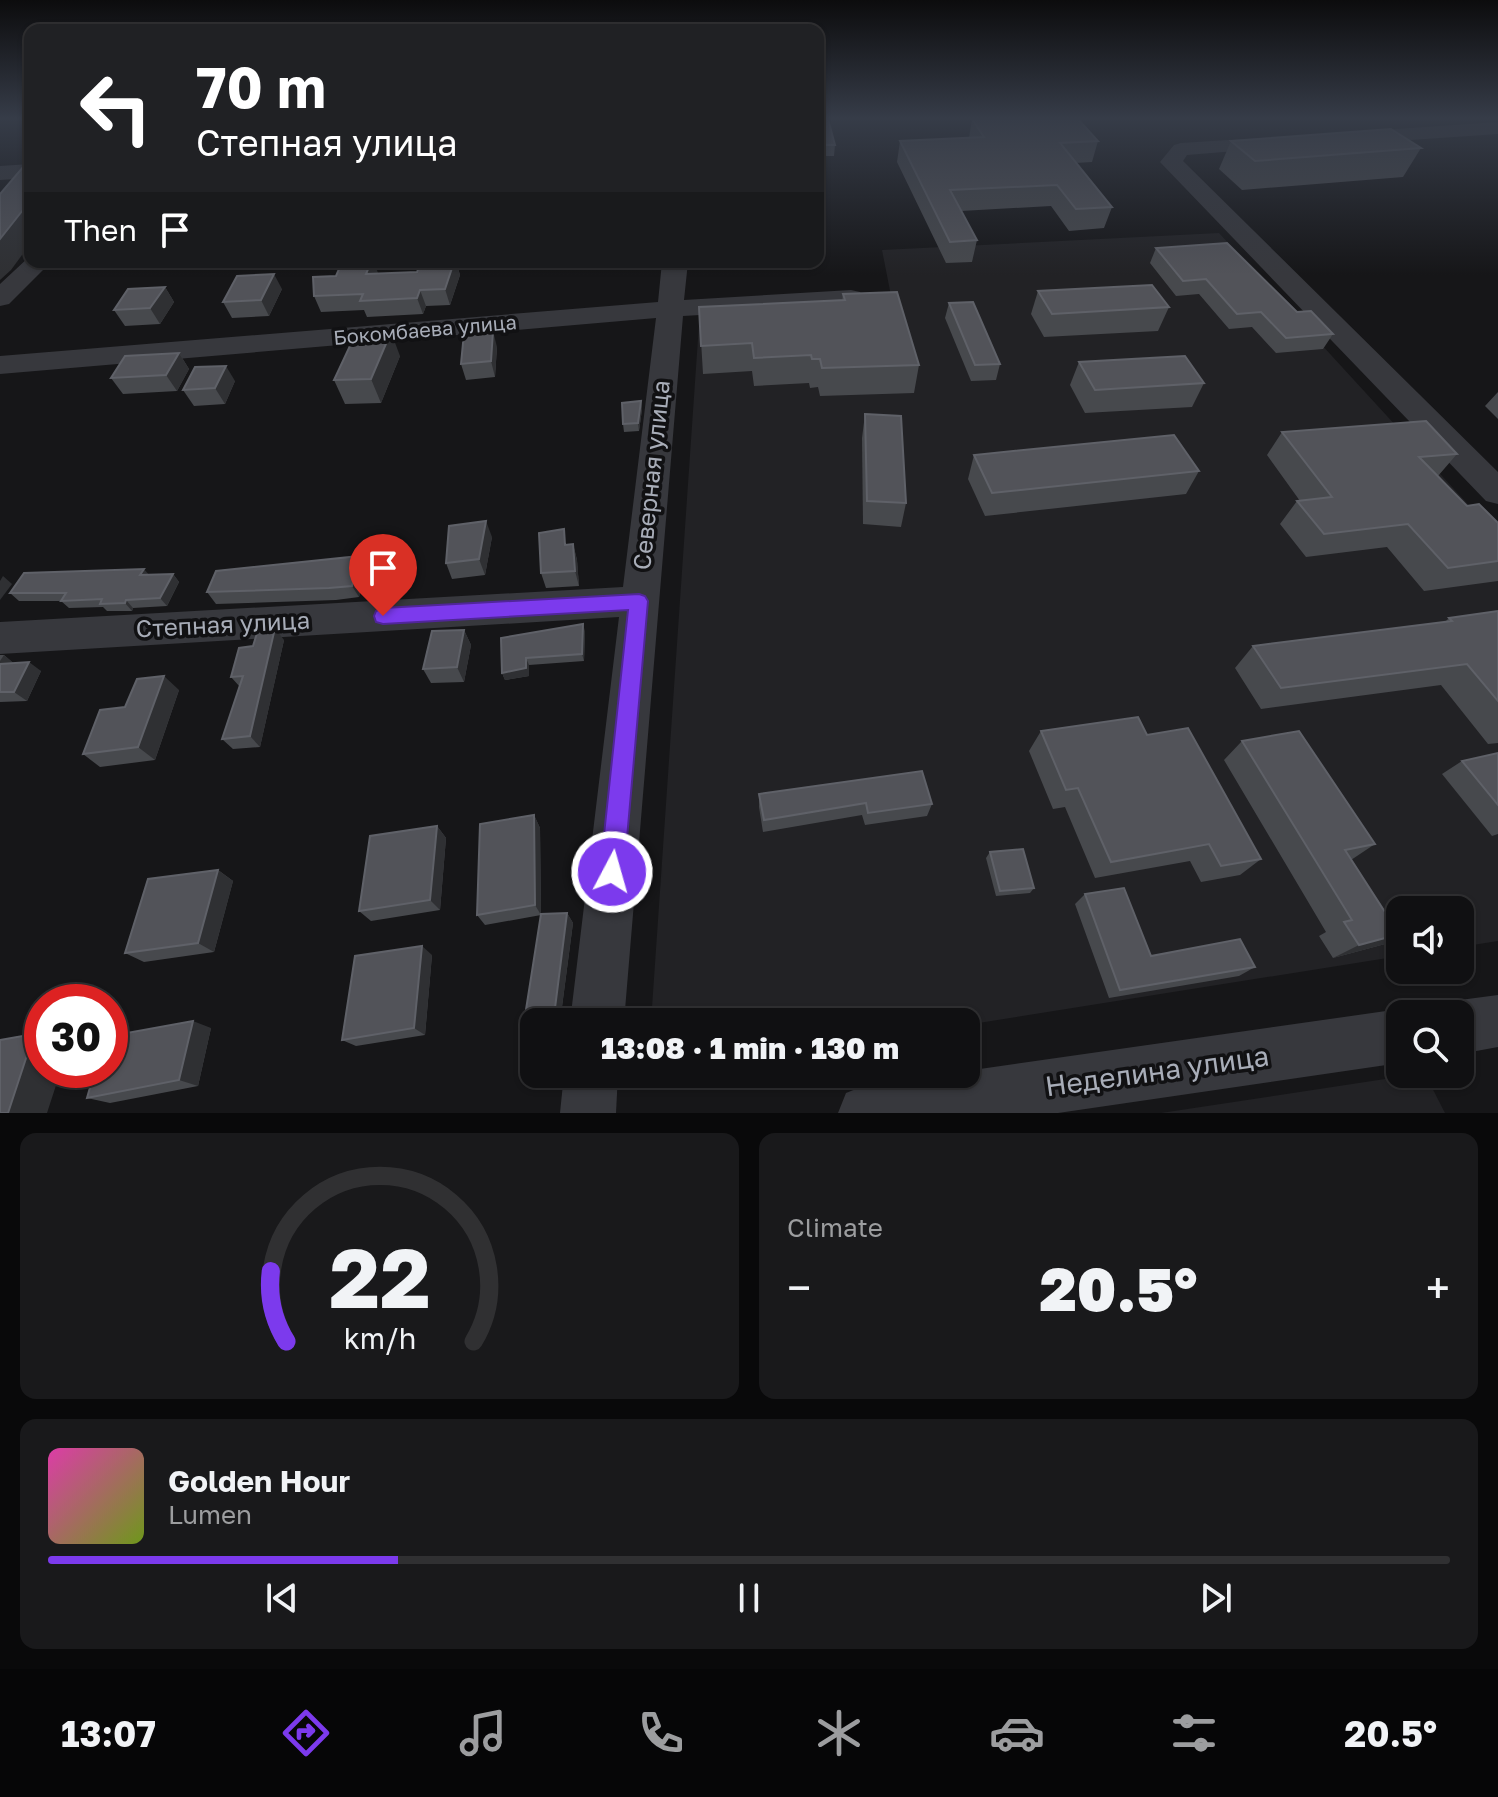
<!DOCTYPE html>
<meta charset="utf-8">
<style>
body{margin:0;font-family:"Golos Text",sans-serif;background:#19191b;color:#f1f3f6;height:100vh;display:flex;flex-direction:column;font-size:30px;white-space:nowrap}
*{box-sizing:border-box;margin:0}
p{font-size:26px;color:#9c9d9f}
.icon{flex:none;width:44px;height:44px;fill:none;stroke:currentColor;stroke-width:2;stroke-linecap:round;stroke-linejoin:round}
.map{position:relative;height:1113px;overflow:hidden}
.drawer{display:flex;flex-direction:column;gap:20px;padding:20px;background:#09090a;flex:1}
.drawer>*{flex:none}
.guide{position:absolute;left:24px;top:24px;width:800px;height:244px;border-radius:16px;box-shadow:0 2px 6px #0004,0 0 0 2px #303032;background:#202124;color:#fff;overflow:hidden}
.fabs{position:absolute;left:1386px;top:896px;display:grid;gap:16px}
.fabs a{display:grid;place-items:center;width:88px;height:88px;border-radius:16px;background:#101012;box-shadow:0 2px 6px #0004,0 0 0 2px #303032;font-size:40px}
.speed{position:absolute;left:24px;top:984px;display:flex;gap:16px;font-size:40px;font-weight:700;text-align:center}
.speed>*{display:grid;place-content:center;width:104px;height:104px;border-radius:50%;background:#101012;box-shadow:0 2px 6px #0004,0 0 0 2px #303032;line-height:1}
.speed .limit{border:12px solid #d22;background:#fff;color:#111}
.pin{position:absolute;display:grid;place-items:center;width:68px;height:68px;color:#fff;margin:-82px -34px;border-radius:50% 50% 50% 0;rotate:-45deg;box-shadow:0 0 8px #0007}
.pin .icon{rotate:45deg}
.me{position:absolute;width:88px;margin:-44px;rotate:6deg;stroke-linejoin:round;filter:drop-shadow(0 0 6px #0008)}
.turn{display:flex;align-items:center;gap:28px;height:168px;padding:0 40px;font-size:36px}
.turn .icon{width:104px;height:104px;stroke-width:2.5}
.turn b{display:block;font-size:56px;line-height:68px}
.then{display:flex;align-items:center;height:76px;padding:0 40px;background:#0003;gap:16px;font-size:30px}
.big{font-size:60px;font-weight:800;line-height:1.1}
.drawer .widget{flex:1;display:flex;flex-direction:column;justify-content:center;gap:12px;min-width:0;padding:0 28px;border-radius:16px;background:#19191b}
.drawer .dial{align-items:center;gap:0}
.dial svg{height:208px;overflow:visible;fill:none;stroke:#303032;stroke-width:7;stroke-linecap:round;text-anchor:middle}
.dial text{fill:#f1f3f6;stroke:none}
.song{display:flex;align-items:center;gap:24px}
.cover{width:96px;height:96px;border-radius:12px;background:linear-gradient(135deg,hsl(320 70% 55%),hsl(80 70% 35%))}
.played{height:8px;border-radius:4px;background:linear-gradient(90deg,#7c3aed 25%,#303032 25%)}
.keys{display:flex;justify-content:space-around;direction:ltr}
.heat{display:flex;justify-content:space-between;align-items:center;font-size:44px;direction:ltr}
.drawer .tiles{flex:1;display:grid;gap:20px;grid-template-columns:1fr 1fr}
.widget:last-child{grid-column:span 2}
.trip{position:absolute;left:520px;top:1008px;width:460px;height:80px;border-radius:16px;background:#101012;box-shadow:0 2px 6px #0004,0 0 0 2px #303032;font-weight:800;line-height:80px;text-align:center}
.tab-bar{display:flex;height:128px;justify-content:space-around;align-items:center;background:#060607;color:#9c9d9f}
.tab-bar .icon{width:56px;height:56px}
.tab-bar .active{color:#7c3aed}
.tab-bar b{font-size:36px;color:#f1f3f6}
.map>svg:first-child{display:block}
.built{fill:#222225}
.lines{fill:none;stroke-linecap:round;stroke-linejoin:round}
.minor{fill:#37383d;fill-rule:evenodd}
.wall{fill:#47494d}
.shaded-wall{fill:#2f3033}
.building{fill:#525359;stroke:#5f6168;stroke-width:2}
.route{fill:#7c3aed;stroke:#51269a;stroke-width:2}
.labels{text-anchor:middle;stroke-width:7;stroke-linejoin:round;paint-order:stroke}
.far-street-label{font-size:20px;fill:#a8adb8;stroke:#111113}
.street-label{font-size:24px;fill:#a8adb8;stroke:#111113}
.near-street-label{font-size:28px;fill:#a8adb8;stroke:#111113}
</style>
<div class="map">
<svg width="1498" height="1113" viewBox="0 0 1498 1113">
<rect width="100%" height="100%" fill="#161618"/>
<g class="built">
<path d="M1219,233l279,304v404l-38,6v-37h-60v46l-434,69v-3h-315l48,-698 120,-5 74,-13 -11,-56z"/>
<path d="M1418,1074h7l20,39h-284z"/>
</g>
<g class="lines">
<g class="minor">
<path d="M1498,122v12l-146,10 -10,-6 10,-6z"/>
<path d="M1277,137l10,6 -3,4 -97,8 -4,6 315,311v32l-12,-3 -326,-339 14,-17 7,-2z"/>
<path d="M30,164v14l-30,2v-14z"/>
<path d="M29,257l1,5h21l-42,42 -9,2v-22z"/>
<path d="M662,262h26l-4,38 167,-10 9,2 4,6 -4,6 -9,2 -168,10 -59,706h-54l49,-405 -619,37v-32l623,-35 33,-269 -656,56v-18l658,-54z"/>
<path d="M1498,995v52l-38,7v-40h-21l2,-6 19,-8z"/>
<path d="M1400,1009l11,5h-11v49l-342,50h-220l8,-20c36,-15 81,-19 120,-19v-3z"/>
<path d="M564,1074h54l-2,39h-56z"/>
</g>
</g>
<g class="wall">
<path d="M818,119l17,26 -1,11h-16z"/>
<path d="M972,119l126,22 -6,21 -17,1 37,44 -8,21 -35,3 -18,-25 -90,5 16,29 -5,22 -26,1 -49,-101 3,-21 69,-3z"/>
<path d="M1231,141l190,7 -18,29 -161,13 -23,-21z"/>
<path d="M1156,248l141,64 36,22 -10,15 -47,4 -24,-26 -23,2 -30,-35 -23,2 -26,-33z"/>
<path d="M97,262h67l-3,6 -59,1z"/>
<path d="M421,262h35l4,13 -10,30 -24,1 -3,8 -56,3 -3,-7 -43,2 -7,-16 64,-22 39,-2z"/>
<path d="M165,287l9,15 -14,22 -35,2 -11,-16z"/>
<path d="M282,289l-13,27 -37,2 -9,-16z"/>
<path d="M1038,291l131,16 -11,24 -114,6 -13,-23z"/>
<path d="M843,294l76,71 -5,28 -94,3 -2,-9 -8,1 -1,-5 -55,3 -2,-15 -49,3 -4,-67 143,-7z"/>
<path d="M949,303l51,61 -4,16 -25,1 -26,-63z"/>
<path d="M497,347l-2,30 -29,3 -5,-16z"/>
<path d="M179,353l10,16 -12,22 -54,3 -12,-16z"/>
<path d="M400,356l-19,47 -36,1 -11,-24z"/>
<path d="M1079,362l125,21 -12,24 -107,6 -15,-28z"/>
<path d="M235,381l-10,23 -31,2 -11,-16z"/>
<path d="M1498,392v27l-13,-13z"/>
<path d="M641,401l1,8 -3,22 -15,1 -1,-8z"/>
<path d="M865,414l41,89 -5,24 -38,-3 -1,-86z"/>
<path d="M1282,432l175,22 -19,22 29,30 31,17v58l-74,10 -37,-44 -81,10 -26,-33 17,-23h3l-33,-46z"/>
<path d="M974,455l225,16 -13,23 -201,22 -17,-37z"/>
<path d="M492,537l-7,38 -33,4 -6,-16z"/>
<path d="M573,544l4,16 2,26 -33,2 -5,-15 27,-28z"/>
<path d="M366,568l-7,29 -23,3 -120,4 -9,-12z"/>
<path d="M173,574l6,8 -12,24 -34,2 -1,3h-25l-4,-4 -34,1 -8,-7h-42l-9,-8 139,-18z"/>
<path d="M1498,611v132l-10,1 -47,-59 -180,24 -26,-41 18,-22 192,-24 4,-4z"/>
<path d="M464,630l7,15 -7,37 -33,1 -8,-14z"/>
<path d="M585,631l-1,30 -55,4v11l-24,4 -3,-7 -1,-35z"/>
<path d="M284,640l-24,107 -27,2 -11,-10 18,-52 -9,-10z"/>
<path d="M0,655h4l9,8 28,8 -14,30 -27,1z"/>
<path d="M179,690l-24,70 -55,7 -17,-13 42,-47z"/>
<path d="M1041,731l106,4 114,124 -21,16 -39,7 -11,-21 -95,17 -30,-71 -12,2 -24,-58z"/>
<path d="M1242,741l133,103 -24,16 34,52 15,-2v30l-67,18 -14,-22 7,-4 -102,-172z"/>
<path d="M1498,753v81l-6,2 -50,-62 20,-13z"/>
<path d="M759,794l173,10 -5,12 -62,9 -3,-10 -99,17 -4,-25z"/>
<path d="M534,815l6,13 1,86 26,-1 6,10 -13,99h-26v2h-1l-8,-8 16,-101 -56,10 -8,-10z"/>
<path d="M437,826l9,12 -6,72 -69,11 -12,-10z"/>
<path d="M990,852l44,36 -4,5 -34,3 -10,-38z"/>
<path d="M218,870l15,11 -19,71 -70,10 -19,-9z"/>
<path d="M1085,894l66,62 104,11 -16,9 -130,22 -34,-94z"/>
<path d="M432,955l-7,80 -69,11 -14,-6z"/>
<path d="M211,1028l-13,58 -88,17 -23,-5z"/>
</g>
<g class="shaded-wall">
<path d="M30,201v43l-19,26 -11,10v-41z"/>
<path d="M157,262h7l-3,6z"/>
<path d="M371,262h3l4,11 -12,1z"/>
<path d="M454,262h2l4,13 -10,30 -5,-16z"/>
<path d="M274,274l8,15 -13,27 -8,-16z"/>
<path d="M165,287l9,15 -14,22 -10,-16z"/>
<path d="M420,290l6,16 -3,8 -6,-16z"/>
<path d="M493,331l4,16 -2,30 -4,-16z"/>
<path d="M391,332l9,24 -19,47 -10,-24z"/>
<path d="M179,353l10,16 -12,22 -11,-16z"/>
<path d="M226,366l9,15 -10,23 -10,-16z"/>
<path d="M641,401l1,8 -3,22 -1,-8z"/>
<path d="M486,521l6,16 -7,38 -6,-16z"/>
<path d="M573,544l4,16 2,26 -4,-15z"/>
<path d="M360,556l6,12 -7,29 -7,-11z"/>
<path d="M144,569l6,7 -10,-1z"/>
<path d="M173,574l6,8 -12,24 -7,-8z"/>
<path d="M3,576l9,8 -12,16v-19z"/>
<path d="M126,600l7,8 -1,3 -7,-8z"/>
<path d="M583,624l2,7 -1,30 -2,-7z"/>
<path d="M275,628l9,12 -24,107 -10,-11z"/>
<path d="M464,630l7,15 -7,37 -7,-15z"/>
<path d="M4,655l12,10 -16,1v-5z"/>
<path d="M526,658l3,7v11l-24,4 -3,-7z"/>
<path d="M29,662l12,9 -14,30 -13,-9z"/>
<path d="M164,676l15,14 -24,70 -17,-13z"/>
<path d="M534,815l6,13 1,87 -6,-10z"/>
<path d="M437,826l9,12 -6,72 -10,-10z"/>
<path d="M218,870l15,11 -19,71 -16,-9z"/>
<path d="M567,913l6,10 -13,99h-1l-5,-6z"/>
<path d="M1400,934v6l-67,18 26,-13z"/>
<path d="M422,946l10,9 -7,80 -11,-7z"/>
<path d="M193,1021l18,7 -13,58 -19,-6z"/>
<path d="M34,1034l8,2v34h19l-14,43h-39z"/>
</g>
<g class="building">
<path d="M818,119h10l7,26h-17z"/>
<path d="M972,119h106l20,22 -38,2 52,64 -36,2 -19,-24 -107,5 27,50 -27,2 -50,-101 84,-4z"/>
<path d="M1391,129l30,19 -166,13 -24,-20z"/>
<path d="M30,159v42l-30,38v-45z"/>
<path d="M1227,243l70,69 14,-1 22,23 -47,4 -25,-26 -24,2 -31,-35 -23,2 -27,-33z"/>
<path d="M342,262h29l-5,12 51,-2 4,-10h33l-9,27 -25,1 -3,8 -57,3 3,-7 -49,2 -1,-19 23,-1z"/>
<path d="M274,274l-13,26 -38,2 14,-26z"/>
<path d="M1152,285l17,22 -117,7 -14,-23z"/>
<path d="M165,287l-15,21 -36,2 14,-21z"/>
<path d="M897,292l22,73 -97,3 -2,-9h-8l-1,-4 -57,3 -2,-15 -51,3 -2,-39 146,-7 -2,-6z"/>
<path d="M973,302l27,62 -25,1 -26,-62z"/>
<path d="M493,331l-2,30 -30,3 3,-31z"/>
<path d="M391,332l-20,47 -37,1 22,-47z"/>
<path d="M179,353l-13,22 -55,3 14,-22z"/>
<path d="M1185,356l19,27 -109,7 -16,-28z"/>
<path d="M226,366l-11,22 -32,2 12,-23z"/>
<path d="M641,401l-3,22 -15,1 -1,-21z"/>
<path d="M865,414l36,2 5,87 -39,-2z"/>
<path d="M1426,421l31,33 -38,3 48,49 12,-2 19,19v38l-50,7 -40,-44 -84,10 -27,-33 35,-4 -50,-65z"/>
<path d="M1174,435l25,36 -207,22 -18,-38z"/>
<path d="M486,521l-7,38 -33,4 3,-37z"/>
<path d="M564,529l1,16 8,-1 2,27 -34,2 -2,-40z"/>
<path d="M360,556l-8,30 -23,2 -122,4 9,-21z"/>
<path d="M144,569l-4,6 33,-1 -13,24 -34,2 -1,3 -25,1 2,-5 -41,2 5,-8h-56l14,-20z"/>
<path d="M1498,611v90l-31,-37 -186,24 -28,-42 199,-25 -3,-3z"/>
<path d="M583,624l-1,30 -56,4v10l-24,5 -1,-35z"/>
<path d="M275,628l-25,108 -28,3 21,-63 -12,1 8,-29 14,-2 5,-16z"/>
<path d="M464,630l-7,37 -34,2 9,-38z"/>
<path d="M29,662l-15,30h-14v-28z"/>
<path d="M164,676l-26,71 -55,7 17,-44 25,-3 12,-28z"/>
<path d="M1138,717l9,18 41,-7 73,131 -40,7 -12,-22 -98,18 -33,-74 -12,2 -25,-59z"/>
<path d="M1299,731l76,113 -30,6 40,62 30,-8 5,6h-20v24l-41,11 -15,-23 8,-2 -110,-179z"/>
<path d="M1498,753v52l-36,-44z"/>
<path d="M922,771l10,33 -64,9 -2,-10 -102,17 -5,-26z"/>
<path d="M534,815l1,90 -58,10 3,-91z"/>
<path d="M437,826l-7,74 -71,11 11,-75z"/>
<path d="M1023,849l11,39 -34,3 -10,-39z"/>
<path d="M218,870l-20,73 -73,10 23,-74z"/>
<path d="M1124,888l27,68 89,-17 15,28 -135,23 -35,-96z"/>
<path d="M567,913l-13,103h-29l16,-102z"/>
<path d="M422,946l-8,82 -72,12 13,-84z"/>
<path d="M193,1021l-14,59 -92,18 8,-28h15v-34z"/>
<path d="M34,1034l-26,79h-8v-73z"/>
</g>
<linearGradient id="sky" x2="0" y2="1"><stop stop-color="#0c0c0d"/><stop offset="0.43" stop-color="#363c48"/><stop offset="1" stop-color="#363c48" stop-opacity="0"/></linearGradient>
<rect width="1498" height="275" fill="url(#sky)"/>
<path class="route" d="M639,594l6,2 3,5 -24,271 -4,8 -8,4 -9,-4 -3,-8 28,-262 -245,14 -7,-2 -2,-6 2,-5 7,-3z"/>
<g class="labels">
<g class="far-street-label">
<text transform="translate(425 330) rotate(-5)" y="7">Бокомбаева улица</text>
</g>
<g class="street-label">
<text transform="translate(652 475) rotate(-84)" y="8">Северная улица</text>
<text transform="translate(223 625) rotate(-3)" y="8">Степная улица</text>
</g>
<g class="near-street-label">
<text transform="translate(1157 1071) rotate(-8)" y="10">Неделина улица</text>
</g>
</g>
</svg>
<div class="fabs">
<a><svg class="icon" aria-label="sound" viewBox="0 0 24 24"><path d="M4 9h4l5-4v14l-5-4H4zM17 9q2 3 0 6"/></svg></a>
<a><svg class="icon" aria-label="search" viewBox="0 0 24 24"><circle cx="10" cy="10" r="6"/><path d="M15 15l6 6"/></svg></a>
</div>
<div class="speed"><div class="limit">30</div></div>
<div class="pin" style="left:383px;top:616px;background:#d93025"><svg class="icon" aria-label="arrive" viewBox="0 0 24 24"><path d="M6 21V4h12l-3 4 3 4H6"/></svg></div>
<svg class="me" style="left:612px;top:872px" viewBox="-20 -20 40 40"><circle r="17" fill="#7c3aed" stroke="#fff" stroke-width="3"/><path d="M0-11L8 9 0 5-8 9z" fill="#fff"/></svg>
<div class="trip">13:08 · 1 min · 130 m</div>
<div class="guide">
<div class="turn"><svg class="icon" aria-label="left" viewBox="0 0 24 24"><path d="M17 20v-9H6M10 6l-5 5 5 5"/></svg><div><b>70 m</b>Степная улица</div></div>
<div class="then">Then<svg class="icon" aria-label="arrive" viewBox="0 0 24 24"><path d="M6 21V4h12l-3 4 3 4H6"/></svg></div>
</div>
</div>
<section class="drawer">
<div class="tiles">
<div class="widget dial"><svg viewBox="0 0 100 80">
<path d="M14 69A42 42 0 1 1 86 69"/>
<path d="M14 69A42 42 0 0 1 8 42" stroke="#7c3aed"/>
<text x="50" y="56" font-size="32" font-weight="700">22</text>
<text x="50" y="72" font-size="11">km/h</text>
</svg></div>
<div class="widget"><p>Climate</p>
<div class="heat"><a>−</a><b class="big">20.5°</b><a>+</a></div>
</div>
<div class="widget">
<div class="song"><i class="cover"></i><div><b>Golden Hour</b><p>Lumen</p></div></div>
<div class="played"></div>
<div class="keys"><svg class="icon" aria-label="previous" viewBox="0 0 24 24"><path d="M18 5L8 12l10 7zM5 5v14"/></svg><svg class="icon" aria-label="pause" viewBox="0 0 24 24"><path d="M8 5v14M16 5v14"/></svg><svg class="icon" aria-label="next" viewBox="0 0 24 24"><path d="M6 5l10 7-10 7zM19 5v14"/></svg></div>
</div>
</div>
</section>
<nav class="tab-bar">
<b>13:07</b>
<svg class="icon active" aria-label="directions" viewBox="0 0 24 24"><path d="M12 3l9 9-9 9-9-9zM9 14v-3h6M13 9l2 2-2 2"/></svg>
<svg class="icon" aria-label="music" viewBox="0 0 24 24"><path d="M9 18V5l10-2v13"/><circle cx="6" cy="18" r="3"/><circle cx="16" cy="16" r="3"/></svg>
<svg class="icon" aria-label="phone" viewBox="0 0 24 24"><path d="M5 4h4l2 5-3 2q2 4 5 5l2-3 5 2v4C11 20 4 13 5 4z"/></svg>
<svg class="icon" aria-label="climate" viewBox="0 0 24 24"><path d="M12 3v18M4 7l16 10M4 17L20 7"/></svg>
<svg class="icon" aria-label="car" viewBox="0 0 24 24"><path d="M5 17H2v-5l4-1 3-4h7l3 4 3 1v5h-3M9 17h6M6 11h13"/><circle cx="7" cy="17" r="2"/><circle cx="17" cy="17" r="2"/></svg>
<svg class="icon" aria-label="filters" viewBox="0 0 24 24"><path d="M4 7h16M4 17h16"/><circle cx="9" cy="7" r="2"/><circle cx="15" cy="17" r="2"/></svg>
<b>20.5°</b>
</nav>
